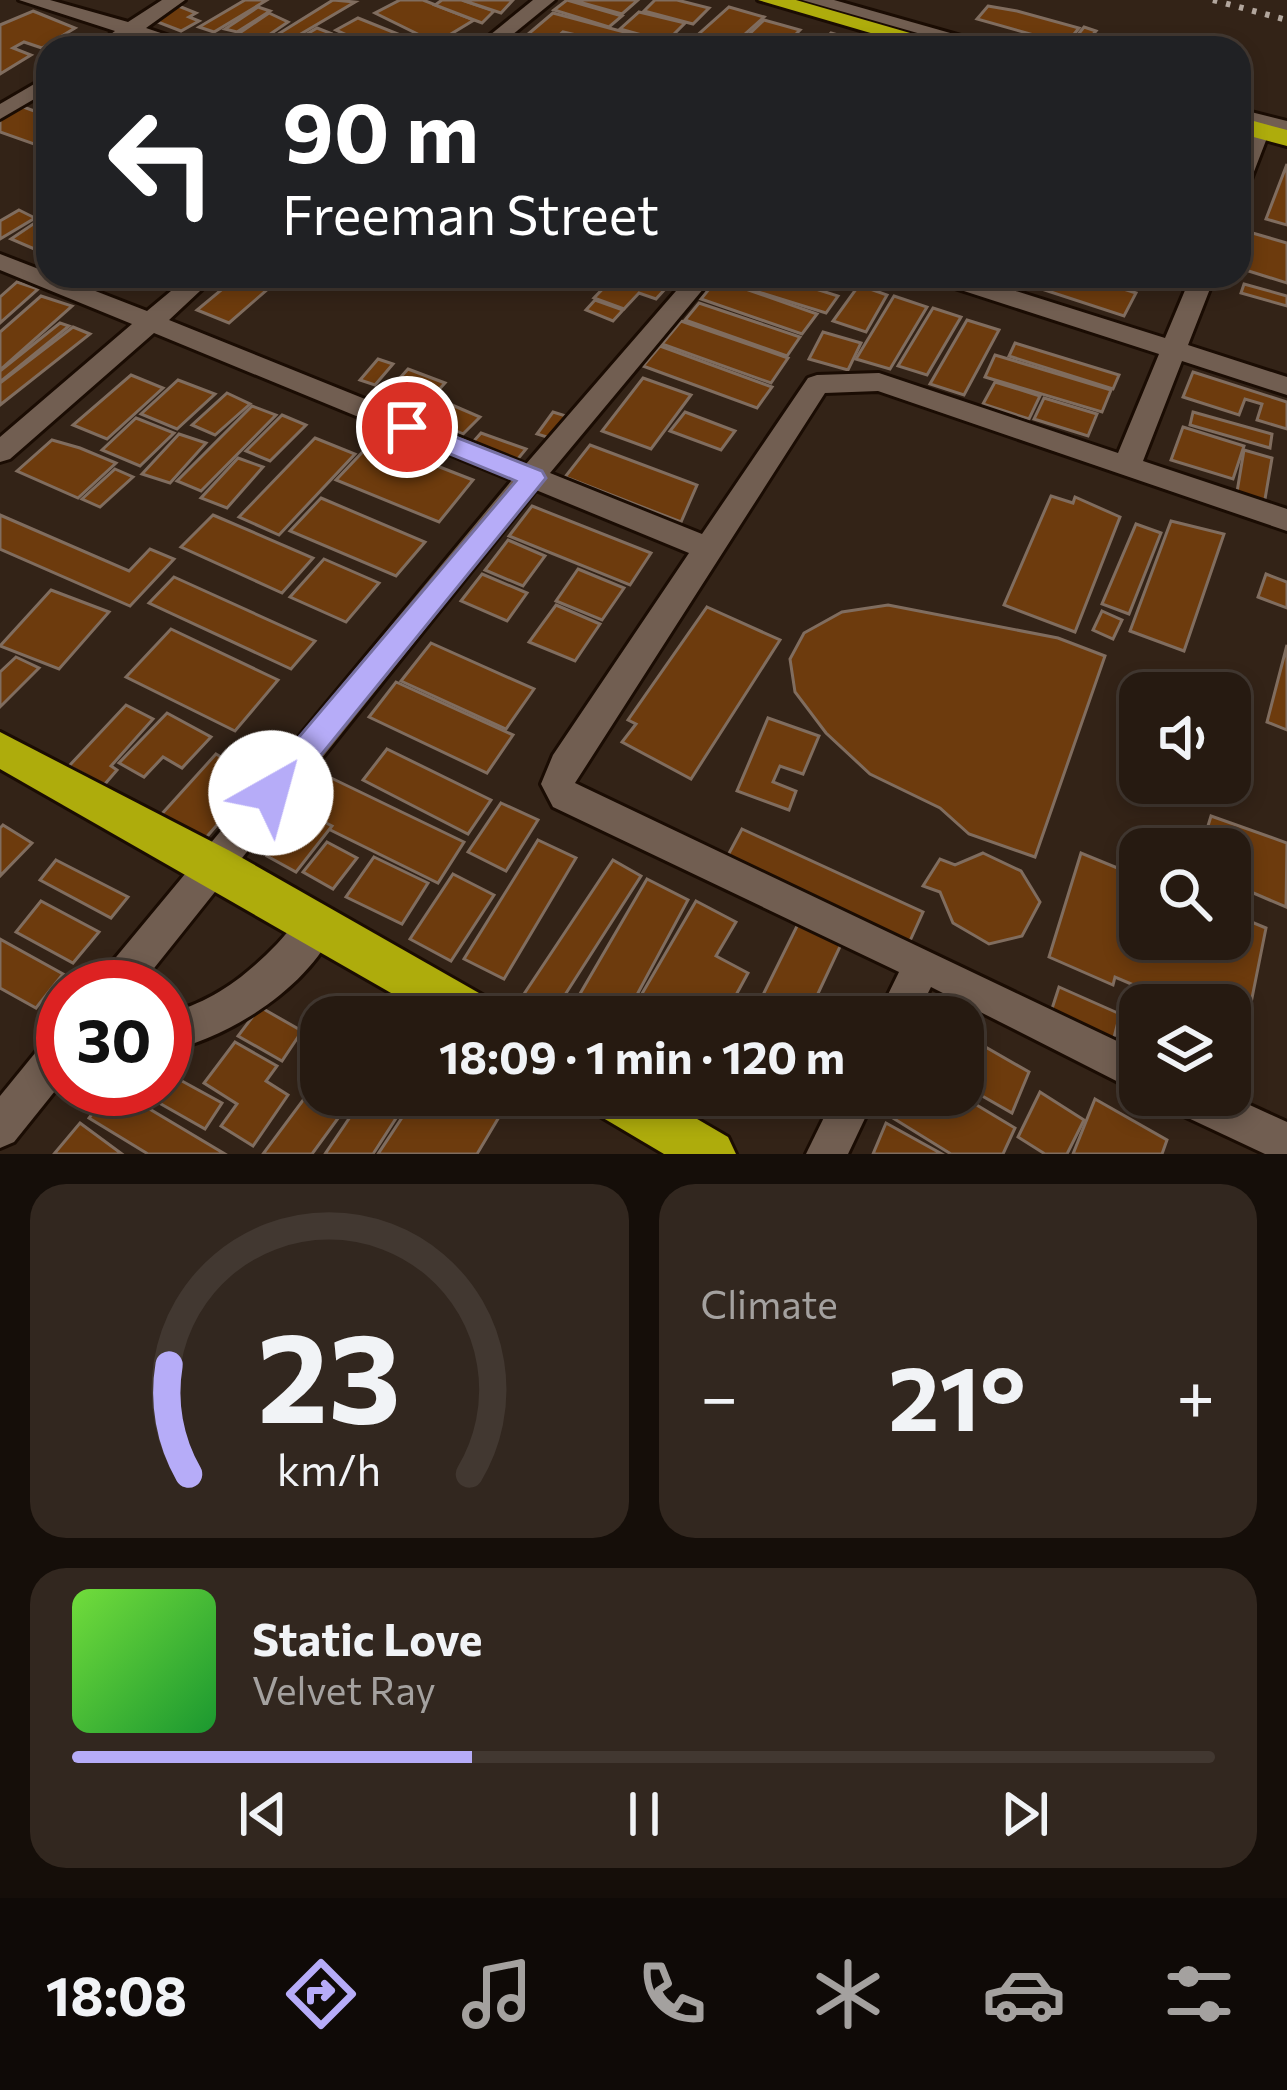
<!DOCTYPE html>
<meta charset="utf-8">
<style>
body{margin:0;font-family:Commissioner,sans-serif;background:#32271f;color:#f1f3f6;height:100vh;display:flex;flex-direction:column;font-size:45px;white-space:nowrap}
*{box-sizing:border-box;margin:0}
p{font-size:39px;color:#a4a19f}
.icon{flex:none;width:66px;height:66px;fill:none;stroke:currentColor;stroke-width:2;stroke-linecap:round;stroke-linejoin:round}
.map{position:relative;height:1154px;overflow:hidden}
.panel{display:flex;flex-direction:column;gap:30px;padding:30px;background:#150e09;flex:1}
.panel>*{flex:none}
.banner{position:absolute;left:36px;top:36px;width:1215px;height:252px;border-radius:36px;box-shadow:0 6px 18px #0003,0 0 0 3px #423831;background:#202124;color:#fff;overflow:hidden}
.tools{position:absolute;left:1119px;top:672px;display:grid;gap:24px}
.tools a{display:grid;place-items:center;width:132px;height:132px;border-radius:24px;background:#261a11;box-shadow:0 6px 18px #0003,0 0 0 3px #423831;font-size:60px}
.speed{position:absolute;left:36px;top:960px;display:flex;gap:24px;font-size:60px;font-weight:700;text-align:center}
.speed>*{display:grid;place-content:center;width:156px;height:156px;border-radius:50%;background:#261a11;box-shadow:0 6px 18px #0003,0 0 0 3px #423831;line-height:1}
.speed .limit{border:18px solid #d22;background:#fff;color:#111}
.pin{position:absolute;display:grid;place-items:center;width:102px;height:102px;color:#fff;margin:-51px;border:6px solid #fff;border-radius:50%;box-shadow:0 3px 12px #0007}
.me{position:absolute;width:132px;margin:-66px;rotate:38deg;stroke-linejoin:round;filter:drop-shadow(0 0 9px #0008)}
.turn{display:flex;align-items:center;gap:42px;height:252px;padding:0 48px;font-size:54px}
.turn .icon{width:156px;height:156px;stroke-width:2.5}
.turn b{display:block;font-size:84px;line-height:102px}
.big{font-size:90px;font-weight:700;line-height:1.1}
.panel .tile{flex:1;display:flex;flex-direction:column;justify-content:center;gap:18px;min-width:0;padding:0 42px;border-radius:36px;background:#32271f}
.panel .dial{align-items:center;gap:0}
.dial svg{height:312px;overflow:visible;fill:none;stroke:#423831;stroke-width:7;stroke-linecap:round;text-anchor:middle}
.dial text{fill:#f1f3f6;stroke:none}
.song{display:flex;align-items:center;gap:36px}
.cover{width:144px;height:144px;border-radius:18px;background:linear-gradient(135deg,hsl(100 70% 55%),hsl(130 70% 35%))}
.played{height:12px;border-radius:6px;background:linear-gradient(90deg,#b6acf8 35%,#423831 35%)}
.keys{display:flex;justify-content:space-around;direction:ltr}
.heat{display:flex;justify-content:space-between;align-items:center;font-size:66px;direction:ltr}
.panel .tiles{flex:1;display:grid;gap:30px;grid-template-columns:1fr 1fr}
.tile:last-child{grid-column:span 2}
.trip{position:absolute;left:300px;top:996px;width:684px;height:120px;border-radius:36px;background:#261a11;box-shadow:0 6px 18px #0003,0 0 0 3px #423831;font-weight:700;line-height:120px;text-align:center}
.tabs{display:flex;height:192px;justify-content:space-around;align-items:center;background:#0f0a07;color:#a4a19f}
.tabs .icon{width:84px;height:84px}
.tabs .active{color:#b6acf8}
.tabs b{font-size:54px;color:#f1f3f6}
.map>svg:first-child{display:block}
.building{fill:#6d3b0d;stroke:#806d5f;stroke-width:3}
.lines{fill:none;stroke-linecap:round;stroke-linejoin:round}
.minor-casing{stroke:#1a0c03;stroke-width:6}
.highway-casing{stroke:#1a0c03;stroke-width:6}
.minor{fill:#715e51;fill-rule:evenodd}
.highway{fill:#aeac0c;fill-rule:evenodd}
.rail{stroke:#b2a69d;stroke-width:6;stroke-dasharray:4.5 9;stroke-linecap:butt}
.route{fill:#b6acf8;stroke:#7670a1;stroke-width:3}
</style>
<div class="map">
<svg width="1287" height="1154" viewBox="0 0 1287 1154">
<rect width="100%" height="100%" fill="#332317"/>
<g class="building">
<path d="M245,0h22l-53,32 -15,-5z"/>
<path d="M333,0l22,2 -78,46 -18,-2z"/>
<path d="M400,0h23l51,20 -38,23 -61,-30z"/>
<path d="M442,0h20l32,11 -12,12 -47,-18z"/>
<path d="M462,0h51l-12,13z"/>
<path d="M567,0l55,16 -13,11 -55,-17z"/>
<path d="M572,0h66l-16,14z"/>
<path d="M655,0h22l32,8 -16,16 -49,-13z"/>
<path d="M176,5l20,8 -7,4 10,4 -18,10 -31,-12z"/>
<path d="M988,6l29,5 62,17 -13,16 -89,-25z"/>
<path d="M258,7l12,4 -33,21 -12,-3z"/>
<path d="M729,7l35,10 -29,26 12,5h-64z"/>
<path d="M33,11l42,17 -33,20 -18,-6 -11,6 18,7 -31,19v-49z"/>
<path d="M639,12l46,11 -24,24 -13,-3 5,-6 -33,-9z"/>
<path d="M269,13l19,9 -28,19 -22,-7z"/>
<path d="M553,13l90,24 -11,11 -69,-16 -16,14 -13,-4 4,-3 -11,-4z"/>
<path d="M358,18l60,24 -9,6h-33l-40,-18z"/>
<path d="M764,20l36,10 -18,18 -41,-6z"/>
<path d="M1084,27l12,4 -6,7 26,8 -72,2 -15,-4 6,-8 34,10z"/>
<path d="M317,28l13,5 -24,15h-22z"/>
<path d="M831,33l38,11 -52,4z"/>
<path d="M18,105l30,11v33l-48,-17v-15z"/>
<path d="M1287,164v61l-21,-6z"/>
<path d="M19,210l16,8 -35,21v-18z"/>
<path d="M48,214v31l-9,6 -28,-12z"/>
<path d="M1249,232l38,11v40l-48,-15z"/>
<path d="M238,276h72l-14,12 -19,-7 -48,42 -32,-13z"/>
<path d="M615,276h16l34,13 -9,10 -17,-6 -15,16 -30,-11z"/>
<path d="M723,276h52l63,20 -12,17 -106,-33z"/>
<path d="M1002,276h82l52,17 -12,23z"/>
<path d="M717,279l100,35 -15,20 -101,-35z"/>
<path d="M17,282l21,7 -38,34v-26z"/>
<path d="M1244,284l43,12v10l-46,-13z"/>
<path d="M859,285l28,10 -21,37 -33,-11z"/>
<path d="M41,296l31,10 -72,64v-38z"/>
<path d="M894,296l33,11 -37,62 -34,-10z"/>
<path d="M595,300l28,10 -10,11 -27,-11z"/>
<path d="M699,303l101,34 -13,19 -102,-36z"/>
<path d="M933,308l28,9 -34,58 -29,-9z"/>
<path d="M967,320l32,10 -35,65 -34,-11z"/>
<path d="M681,321l107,37 -17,25 -109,-39z"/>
<path d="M60,323l9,3 -69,56v-11z"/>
<path d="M73,327l17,7 -90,71v-22z"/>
<path d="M823,332l38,11 -13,27 -39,-11z"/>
<path d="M1015,343l104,32 -6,14 -104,-33z"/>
<path d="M660,346l112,41 -15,21 -114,-42z"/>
<path d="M995,355l116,35 -9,22 -117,-35z"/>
<path d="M378,359l15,5 -18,21 -15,-5z"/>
<path d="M408,369l37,14 -18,20 -38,-13z"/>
<path d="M1193,372l94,30v27l-30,-9 5,-16 -17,-5 -6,16 -56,-18z"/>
<path d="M131,375l32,13 -56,51 -34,-14z"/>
<path d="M643,378l48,17 -40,54 -49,-18z"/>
<path d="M178,380l37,14 -38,35 -36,-15z"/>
<path d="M995,382l45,14 -11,23 -46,-15z"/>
<path d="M227,393l23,11 -35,31 -23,-10z"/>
<path d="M1044,398l53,16 -9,22 -54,-17z"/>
<path d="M452,405l28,12 -17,17 -28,-12z"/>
<path d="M252,406l24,9 -75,76 -24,-10z"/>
<path d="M553,412l13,4 -16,22 -13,-4z"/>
<path d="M685,412l50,19 -14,19 -51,-19z"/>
<path d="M1193,412l79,22 -2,14 -80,-23z"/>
<path d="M282,415l24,10 -36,36 -24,-10z"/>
<path d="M136,418l38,15 -34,33 -38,-16z"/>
<path d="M1183,427l61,19 -11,33 -62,-19z"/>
<path d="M481,433l45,16 -9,11 -45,-17z"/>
<path d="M179,434l27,9 -36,40 -28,-9z"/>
<path d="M315,438l40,16 -76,81 -40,-18z"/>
<path d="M52,440l28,8 36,15 -38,35 -61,-27z"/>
<path d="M373,441l100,39 -34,42 -103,-42z"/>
<path d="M590,445l107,40 -16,37 -116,-45z"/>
<path d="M1244,450l28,8 -8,47 -28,-7z"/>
<path d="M238,458l25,9 -36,41 -26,-10z"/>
<path d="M115,469l18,8 -33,30 -18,-8z"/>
<path d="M1051,496l22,7 2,-6 45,20 -45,115 -71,-27z"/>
<path d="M321,498l104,44 -29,34 -106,-45z"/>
<path d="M532,506l119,47 -21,32 -121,-49z"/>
<path d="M0,515l129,56 21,-22 24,10 -44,47 -130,-57z"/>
<path d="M213,515l100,43 -31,35 -101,-46z"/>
<path d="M1171,521l53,13 -40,117 -54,-20z"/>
<path d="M1136,524l25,9 -32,81 -27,-10z"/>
<path d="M508,540l37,16 -22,30 -38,-16z"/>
<path d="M324,559l55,24 -33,39 -56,-25z"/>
<path d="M578,569l46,19 -22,32 -46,-19z"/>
<path d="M482,574l45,19 -20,28 -46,-20z"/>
<path d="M1266,574l21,8v26l-29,-11z"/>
<path d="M174,577l141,64 -24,28 -142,-66z"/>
<path d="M51,590l58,22 -50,57 -59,-23z"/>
<path d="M556,605l44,19 -25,37 -46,-19z"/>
<path d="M888,605l170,33 47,18 -70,201 -66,-23 -29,-26 -70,-34 -44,-41 -31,-41 -5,-33 14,-26 38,-21z"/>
<path d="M707,607l73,33 -89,139 -69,-37 14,-18 -8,-4z"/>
<path d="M1102,611l20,9 -9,19 -20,-9z"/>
<path d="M171,629l107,51 -43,51 -109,-54z"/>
<path d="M431,643l103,46 -28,40 -105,-48z"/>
<path d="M1287,645v85l-20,-8z"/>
<path d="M16,657l23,11 -39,39v-35z"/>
<path d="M396,682l117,53 -26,38 -118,-56z"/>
<path d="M126,705l27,14 -42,47 6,4 -13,15 -35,-19z"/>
<path d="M167,713l44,24 -29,31 -19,-11 -19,20 -25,-14z"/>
<path d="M768,718l51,18 -16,38 -23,-8 -7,16 23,9 -7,19 -52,-19z"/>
<path d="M387,749l104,51 -23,34 -105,-54z"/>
<path d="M216,754l42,24 -55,63 -43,-25z"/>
<path d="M327,776l137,66 -26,41 -140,-69z"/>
<path d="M501,803l37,17 -32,51 -38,-19z"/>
<path d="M303,811l29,15 -36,46 -29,-16z"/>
<path d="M1211,816l76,27 -1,64 -56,-24v-34h-29z"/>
<path d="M3,825l29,18 -32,33v-48z"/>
<path d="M742,829l181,83 -14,31 -182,-86z"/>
<path d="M538,840l38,18 -72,121 -40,-20z"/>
<path d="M327,842l30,16 -24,31 -30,-17z"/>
<path d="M1140,852v87h90v-26l36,15 -24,120 -12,-5v-38h-83l3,-13 -35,-15 -2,8 -64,-28 32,-104 51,21z"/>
<path d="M983,853l38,18 19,31 -18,34 -33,8 -36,-21 -13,-31 -17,-6 17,-27 15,6z"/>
<path d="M374,857l54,26 -26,41 -56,-27z"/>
<path d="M56,860l72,37 -17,21 -71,-38z"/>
<path d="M613,860l28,16 -87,136 -30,-18z"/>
<path d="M453,874l41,21 -43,66 -41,-22z"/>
<path d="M647,879l41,21 -63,117h-14l-34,-18z"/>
<path d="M41,901l58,31 -26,31 -57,-31z"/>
<path d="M696,901l40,21 -20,34 32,17 -24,44 -95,-1z"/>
<path d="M802,916l43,20 -38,81h-55z"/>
<path d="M0,939l63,35 -27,34 -36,-20z"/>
<path d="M1059,987l61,27 -9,35 -63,-28z"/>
<path d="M260,1007l42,24 -20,30 -44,-25z"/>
<path d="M963,1034l66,38 -17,41 -49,-28z"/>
<path d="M235,1042l42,24 -11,15 22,14 -35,51 -32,-20 16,-22 -33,-21z"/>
<path d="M171,1075l51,28 -17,26 -51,-29z"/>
<path d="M321,1076v19h34l-43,59h-49z"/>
<path d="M111,1089h5l109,65h-77l-59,-36z"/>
<path d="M1040,1092l44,28 -17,34h-22l-27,-17z"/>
<path d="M365,1095h46l-38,59h-48z"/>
<path d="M417,1095h57l28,17 -25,42h-99z"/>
<path d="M898,1095h62l55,33 -12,26h-52l-63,-39z"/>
<path d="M1095,1099l72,41 -5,14h-89z"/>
<path d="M80,1123l42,31h-68z"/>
<path d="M886,1123l56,31h-69z"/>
</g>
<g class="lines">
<g class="minor-casing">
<g id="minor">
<path d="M19,0h31l78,22 34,-22h23l-39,28 59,20h-32l-40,-12 -18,12h-23l23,-17z"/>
<path d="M533,0h22l-59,48h-22z"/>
<path d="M802,0h32l169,48h-33z"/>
<path d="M48,76v15l-48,28v-15z"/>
<path d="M1239,109l48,12v13l-17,-4 -20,52 -11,7v-36l13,-28 -13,-3z"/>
<path d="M0,254l147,57 42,-35h27l-47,44 357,144 163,-188h25l-164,197 152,61 106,-156 9,-3 62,-2 239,80 41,-99 -226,-73 -3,-5h38l197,62 26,-62h24l-27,69 99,32v18l-105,-34 -39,100 144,48v22l-409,-140 -53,2 -250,390 565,269v41l-209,-106 -15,30h-39l22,-45 -346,-165 -12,-23 12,-29 136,-202 -153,-63 -397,497h-43l6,-13 410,-494 -358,-147 -144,126 -10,3v-25l132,-113 -132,-54z"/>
<path d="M403,276h26l-14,9z"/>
<path d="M319,907l13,5 5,12c-28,64 -107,113 -172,128v-38c46,-11 79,-36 112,-70 13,-14 24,-30 42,-37z"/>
<path d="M63,1031v50l-49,61 -14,6v-52l49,-60z"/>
<path d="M835,1095h41l-28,59h-42z"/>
<path d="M1163,1095h65l59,27v32h-22l-96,-45z"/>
</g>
</g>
<g class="highway-casing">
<g id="highway">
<path d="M758,0h38l166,48h-40z"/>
<path d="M1239,117l48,13v16l-48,-13z"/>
<path d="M0,732l230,119 263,150 7,16h-67l-433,-248z"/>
<path d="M586,1095h70l72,42 8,17h-72l-71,-42z"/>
</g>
</g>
<use href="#minor" class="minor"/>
<use href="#highway" class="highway"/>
<path class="rail" d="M1213,0l74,20"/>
</g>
<path class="route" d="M407,418l135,53 4,7 -264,325h-22l-5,-10 5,-10 256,-302 -117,-48 -4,-6z"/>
</svg>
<div class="tools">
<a><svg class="icon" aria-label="sound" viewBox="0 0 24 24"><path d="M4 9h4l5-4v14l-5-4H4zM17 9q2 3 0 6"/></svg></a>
<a><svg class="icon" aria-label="search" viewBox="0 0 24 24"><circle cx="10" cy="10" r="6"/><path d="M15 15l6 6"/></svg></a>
<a><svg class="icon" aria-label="layers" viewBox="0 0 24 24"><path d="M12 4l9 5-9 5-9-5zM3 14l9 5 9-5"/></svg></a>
</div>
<div class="speed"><div class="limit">30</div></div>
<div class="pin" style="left:407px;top:427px;background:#d93025"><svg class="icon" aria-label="arrive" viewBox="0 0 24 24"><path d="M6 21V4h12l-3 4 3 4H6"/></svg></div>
<svg class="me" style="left:271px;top:793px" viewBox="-20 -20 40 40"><circle r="19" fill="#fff"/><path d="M0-13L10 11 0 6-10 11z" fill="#b6acf8"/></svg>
<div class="trip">18:09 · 1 min · 120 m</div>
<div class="banner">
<div class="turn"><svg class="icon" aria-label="left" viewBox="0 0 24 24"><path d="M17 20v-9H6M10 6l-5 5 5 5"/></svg><div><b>90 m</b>Freeman Street</div></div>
</div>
</div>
<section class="panel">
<div class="tiles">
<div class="tile dial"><svg viewBox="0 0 100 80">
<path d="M14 69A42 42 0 1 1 86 69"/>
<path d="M14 69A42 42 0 0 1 9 41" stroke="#b6acf8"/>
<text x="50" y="56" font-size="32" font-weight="700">23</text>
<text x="50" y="72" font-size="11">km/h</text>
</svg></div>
<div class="tile"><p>Climate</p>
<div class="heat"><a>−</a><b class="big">21°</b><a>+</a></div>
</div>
<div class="tile">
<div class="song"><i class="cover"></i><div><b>Static Love</b><p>Velvet Ray</p></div></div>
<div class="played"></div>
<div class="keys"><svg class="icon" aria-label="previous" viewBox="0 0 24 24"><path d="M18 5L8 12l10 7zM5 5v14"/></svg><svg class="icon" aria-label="pause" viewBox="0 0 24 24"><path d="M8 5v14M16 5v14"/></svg><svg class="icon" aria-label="next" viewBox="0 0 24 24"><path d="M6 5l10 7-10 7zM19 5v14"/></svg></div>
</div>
</div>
</section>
<nav class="tabs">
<b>18:08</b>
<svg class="icon active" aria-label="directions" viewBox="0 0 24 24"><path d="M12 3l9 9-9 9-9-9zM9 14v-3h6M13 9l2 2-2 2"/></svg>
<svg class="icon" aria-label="music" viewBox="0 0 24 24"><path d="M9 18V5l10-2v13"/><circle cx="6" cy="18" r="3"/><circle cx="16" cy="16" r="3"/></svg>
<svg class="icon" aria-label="phone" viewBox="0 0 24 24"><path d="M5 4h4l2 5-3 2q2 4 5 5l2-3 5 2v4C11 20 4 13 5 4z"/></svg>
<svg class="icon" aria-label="climate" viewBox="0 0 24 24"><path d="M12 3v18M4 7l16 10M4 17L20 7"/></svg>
<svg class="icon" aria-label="car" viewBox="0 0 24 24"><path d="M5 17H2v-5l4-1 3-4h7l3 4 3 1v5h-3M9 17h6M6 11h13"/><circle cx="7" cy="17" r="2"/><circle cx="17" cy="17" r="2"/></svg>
<svg class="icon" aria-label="filters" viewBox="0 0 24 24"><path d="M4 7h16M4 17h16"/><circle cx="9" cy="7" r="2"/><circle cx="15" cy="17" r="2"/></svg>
</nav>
